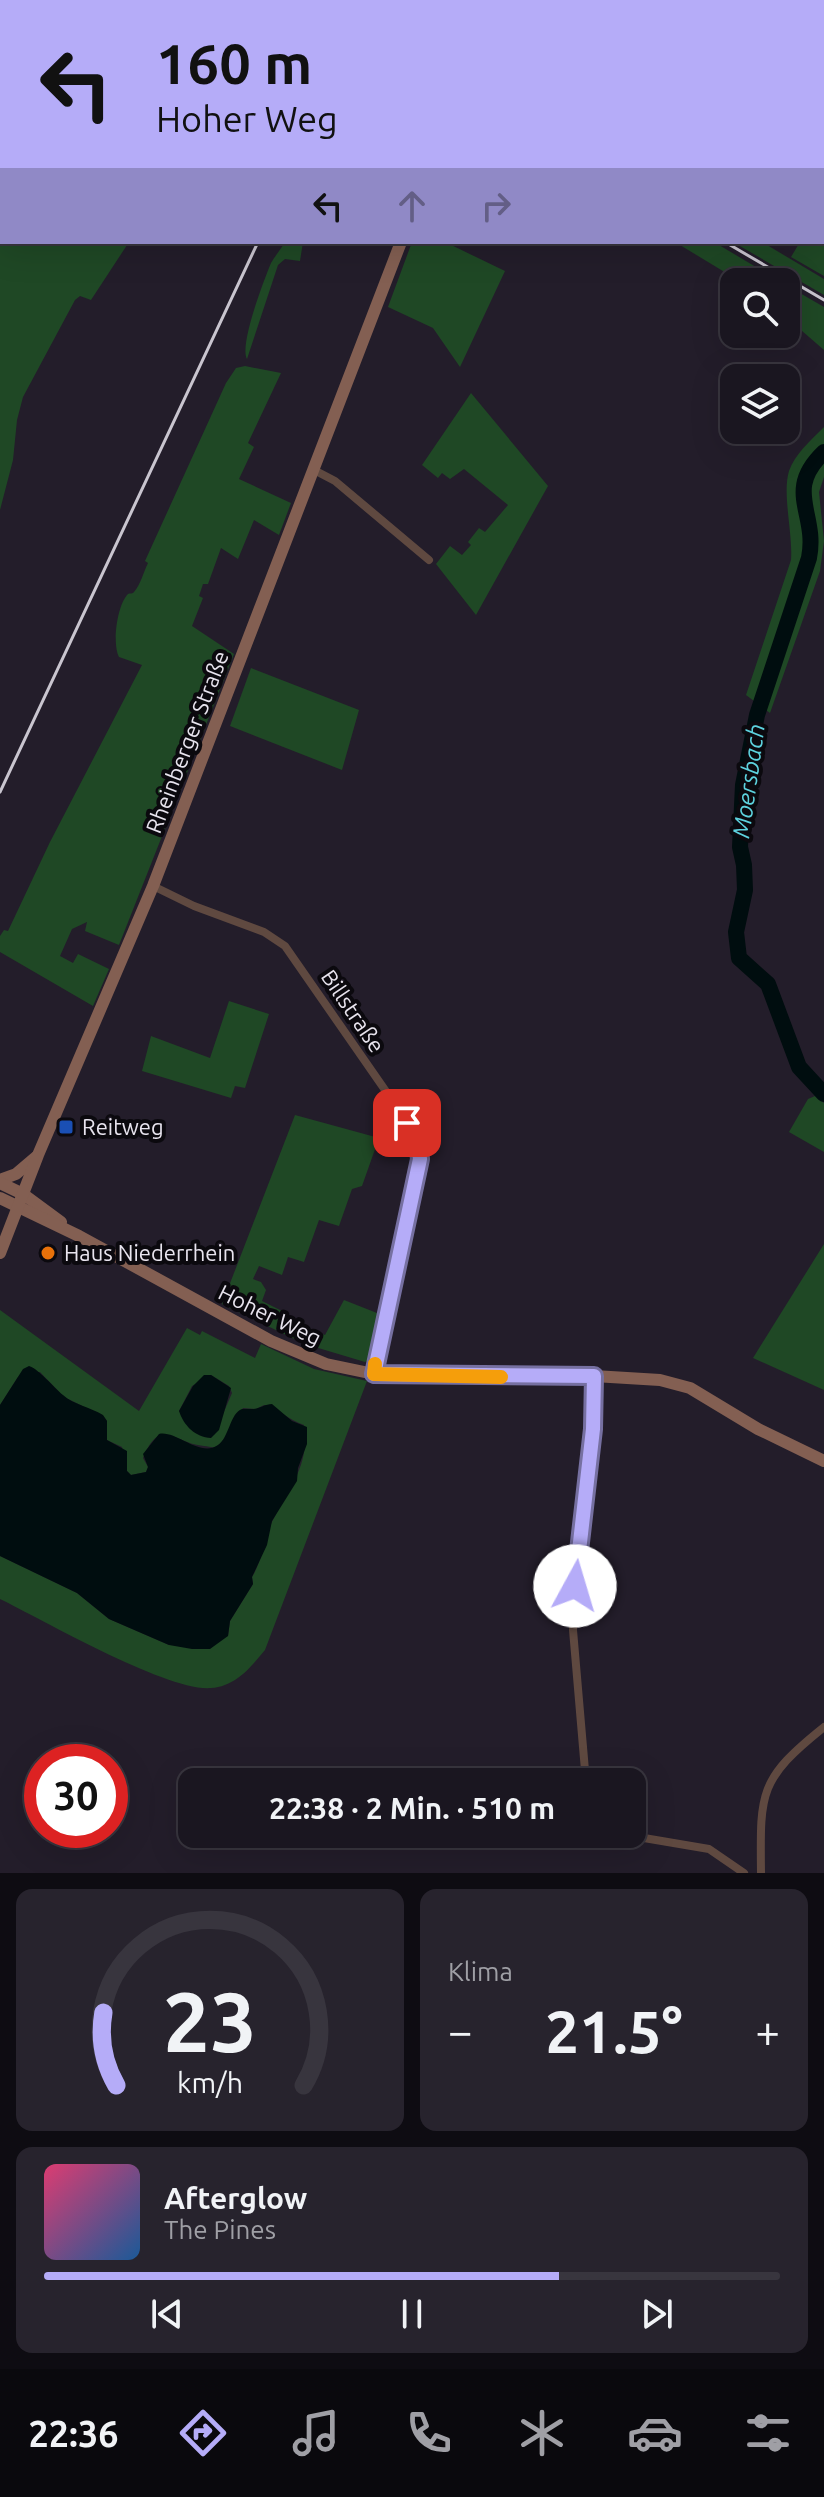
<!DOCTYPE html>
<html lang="de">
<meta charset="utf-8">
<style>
body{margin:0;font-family:Ubuntu,sans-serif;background:#27232d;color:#f1f3f6;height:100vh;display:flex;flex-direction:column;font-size:30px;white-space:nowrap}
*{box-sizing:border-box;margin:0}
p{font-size:26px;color:#9f9fa5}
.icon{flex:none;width:44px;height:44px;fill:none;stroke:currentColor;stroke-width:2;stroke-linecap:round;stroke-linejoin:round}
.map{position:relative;height:1873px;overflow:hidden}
.sheet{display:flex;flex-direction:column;gap:16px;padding:16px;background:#0e0c12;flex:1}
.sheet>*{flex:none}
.guide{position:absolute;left:0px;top:0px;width:824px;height:244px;box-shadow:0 8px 32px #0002,0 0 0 2px #38353e;background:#b5acf8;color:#111;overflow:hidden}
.buttons{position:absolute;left:720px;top:268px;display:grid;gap:16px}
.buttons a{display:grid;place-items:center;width:80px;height:80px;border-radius:16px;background:#1a1620;box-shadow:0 8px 32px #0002,0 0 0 2px #38353e;font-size:40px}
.speed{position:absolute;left:24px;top:1744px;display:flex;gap:16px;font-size:40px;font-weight:700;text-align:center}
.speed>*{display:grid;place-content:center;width:104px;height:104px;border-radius:50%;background:#1a1620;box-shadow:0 8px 32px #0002,0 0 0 2px #38353e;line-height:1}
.speed .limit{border:12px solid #d22;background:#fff;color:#111}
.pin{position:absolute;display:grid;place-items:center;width:68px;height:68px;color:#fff;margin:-34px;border-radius:16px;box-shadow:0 4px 12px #0006}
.me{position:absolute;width:88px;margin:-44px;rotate:6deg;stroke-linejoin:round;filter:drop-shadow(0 0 6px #0008)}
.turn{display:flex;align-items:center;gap:28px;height:168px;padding:0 24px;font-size:36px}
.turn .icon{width:104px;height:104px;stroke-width:2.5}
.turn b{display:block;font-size:56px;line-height:68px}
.lanes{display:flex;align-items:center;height:76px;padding:0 24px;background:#0003;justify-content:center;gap:40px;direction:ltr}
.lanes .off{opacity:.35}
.big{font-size:60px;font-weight:700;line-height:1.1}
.sheet .widget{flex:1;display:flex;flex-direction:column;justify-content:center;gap:12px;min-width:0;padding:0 28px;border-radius:16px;background:#27232d}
.sheet .dial{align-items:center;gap:0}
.dial svg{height:208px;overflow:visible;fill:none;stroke:#38353e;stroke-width:7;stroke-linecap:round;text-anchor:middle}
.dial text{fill:#f1f3f6;stroke:none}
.song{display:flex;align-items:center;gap:24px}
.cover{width:96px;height:96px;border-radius:12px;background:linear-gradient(135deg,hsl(340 70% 55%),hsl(210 70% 35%))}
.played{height:8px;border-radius:4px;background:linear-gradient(90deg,#b5acf8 70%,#38353e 70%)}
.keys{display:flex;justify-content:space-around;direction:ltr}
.heat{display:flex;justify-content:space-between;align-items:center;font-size:44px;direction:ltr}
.sheet .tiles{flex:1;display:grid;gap:16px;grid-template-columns:1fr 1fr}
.widget:last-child{grid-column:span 2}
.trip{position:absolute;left:178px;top:1768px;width:468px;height:80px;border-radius:16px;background:#1a1620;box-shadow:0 8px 32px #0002,0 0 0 2px #38353e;font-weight:700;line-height:80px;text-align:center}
.dock{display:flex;height:128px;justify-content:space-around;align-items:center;background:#0a090d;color:#9f9fa5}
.dock .icon{width:56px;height:56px}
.dock .current{color:#b5acf8}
.dock b{font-size:36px;color:#f1f3f6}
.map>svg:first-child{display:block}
.green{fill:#1f4825;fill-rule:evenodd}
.water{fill:#000d0f}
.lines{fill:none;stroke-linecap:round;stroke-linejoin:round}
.river{stroke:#000d0f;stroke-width:16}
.street{stroke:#5f4940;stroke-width:8}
.secondary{stroke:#835f52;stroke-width:12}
.rail{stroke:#c9c5cf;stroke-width:3}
.route-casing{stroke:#7670a1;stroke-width:20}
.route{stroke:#b5acf8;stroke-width:14}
.slow{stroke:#f59e0b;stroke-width:14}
.transit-dot{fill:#1a4fb4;stroke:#0b090e;stroke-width:3}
.food-dot{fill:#e8710a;stroke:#0b090e;stroke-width:3}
.labels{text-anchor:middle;stroke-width:8;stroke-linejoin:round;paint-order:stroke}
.street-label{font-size:22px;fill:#e8e4ee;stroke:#0b090e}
.poi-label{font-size:22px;fill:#e8e4ee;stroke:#0b090e;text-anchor:start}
.water-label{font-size:24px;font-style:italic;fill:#5dd2de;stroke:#0b090e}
</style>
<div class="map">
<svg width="824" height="1873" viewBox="0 0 824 1873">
<rect width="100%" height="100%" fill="#231d2a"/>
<g class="green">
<path d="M0,0l309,2h-307v240h127l-38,58 -11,-4 -5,4 -52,97 -6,23 -4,40 -13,50z"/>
<path d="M605,0h219v172l-2,-170h-218z"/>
<path d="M824,200v76l-33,-19 9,-15h22z"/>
<path d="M285,242h18l-3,19 -15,-2 -7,6 -31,94c-8,-14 17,-79 24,-96 4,-7 10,-14 14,-21z"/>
<path d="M412,242h33l60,29 -45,96 -27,-39 -45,-21z"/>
<path d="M675,242h39l67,40h-40z"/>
<path d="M733,242h29l62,37v16z"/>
<path d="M786,285l38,22v43l-38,-33z"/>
<path d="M245,366l36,7 -33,70 6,4 -15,32 52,24 -12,32 -25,-15 -16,39 -17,-11 -13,36h-5l-4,12 4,2 -11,28 42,28 -115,291 -34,-14 2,-9 -15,7 -12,27 13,7 5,-9 31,15 -16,37 -93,-54v-16l4,-6 4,1 42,-89 92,-177 -23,-8c-7,-13 -2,-52 9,-63 2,-1 5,0 6,-2 6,-6 10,-21 14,-29l-3,-2 81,-178 10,-15z"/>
<path d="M471,393l77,93 -72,129 -40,-51 14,-18 12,9 9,-10 -3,-3 11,-14 6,4 23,-27 -44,-36 -14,10 -8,-6 -4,5 -16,-13z"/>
<path d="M824,427v50l-5,15 5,49 -4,30 -50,142 -24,-18 45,-135c2,-27 -9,-66 -2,-89 6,-17 22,-31 35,-44z"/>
<path d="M251,668l108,42 -17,60 -112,-44z"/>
<path d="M229,1001l40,13 -24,74 -10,-2 -4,12 -89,-27 9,-35 59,22z"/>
<path d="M815,1096l9,7v49l-35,-20 19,-33z"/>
<path d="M295,1115l84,23 -17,48 -10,3 -13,37 -20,-6 -15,42 -16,-5 -6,18 -23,-9 -6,13 8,3 5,8 -4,11 20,10 -2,5 45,19 19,-35 38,15 -13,45 -4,2 -60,-18 -83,-40z"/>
<path d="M824,1244v146l-71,-32z"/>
<path d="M0,1310l139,101 48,-83 13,7 2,-4 53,27 6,-14 53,25 53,12 -102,269c-15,18 -29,36 -54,38 -43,4 -168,-68 -211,-89v-43l77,37 32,26 60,26 59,-9 2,-15 23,-37 -1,-7c11,-17 13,-43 22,-59 17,-32 36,-55 30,-93 -16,-5 -24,-16 -40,-20l-8,4 -13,-1c-5,9 -18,34 -26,38 -5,3 -7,0 -13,0 -30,-2 -43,-31 -61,12l5,9 -2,5 -15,3 -4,-4 -5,-24 -15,-7v-19l-4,-5 -39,-19 -24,-25 -22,5 -18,28zM211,1375l18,11 3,7 -18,42 -35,-24 13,-25z"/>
</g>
<g class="water">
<path d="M29,1366c10,3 24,21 34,29 11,10 27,12 40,20l4,6v19l20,11v20l4,4 15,-3 2,-5 -5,-13 16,-20c17,-4 41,24 59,11 11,-7 12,-32 24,-36 1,0 12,0 12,0 7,-1 11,-5 18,-5l20,17 15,6v17l-9,24 -1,13 -25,40 -5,24 -15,32 1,7 -23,37 -2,15 -18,13h-18l-23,-4 -60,-26 -32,-26 -77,-37v-151l23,-36z"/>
<path d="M204,1375h7l20,13 -12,42 -8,8c-16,-1 -27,-12 -32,-27l14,-25z"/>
</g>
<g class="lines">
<path class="river" d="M824,452c-41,39 -6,61 -15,106l-52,157 -14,70 -3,62 4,18 1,25 -9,42 3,26 29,26 31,83 25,27"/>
<g class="street">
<path d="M314,470l21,11 94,79"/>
<path d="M153,886l41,20 70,26 21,14 132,190 3,23 -46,215"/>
<path d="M586,1782l-13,-152 2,-44 18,-157 1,-53"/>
<path d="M632,1833l12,5 65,11 35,24"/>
<path d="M761,1873c-1,-81 -2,-94 63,-146"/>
</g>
<g class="secondary">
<path d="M498,2l1,-2"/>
<path d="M0,1180l16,-6 20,-17"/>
<path d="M0,1183l23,11 38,28"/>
<path d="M0,1198l79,38 192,105 55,23 48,10 220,2 66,4 30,8 68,41 66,32"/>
<path d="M0,1253l38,-98 115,-269 248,-644"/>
</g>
<g class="rail">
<path d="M312,0l3,2"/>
<path d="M359,2l1,-2"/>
<path d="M725,242l99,58"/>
<path d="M0,792l258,-550"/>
</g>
</g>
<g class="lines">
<g class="route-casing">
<path id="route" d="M407,1123l10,13 3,23 -46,215 220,2 -1,53 -18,157"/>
</g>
<use href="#route" class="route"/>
<path class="slow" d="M375,1364l-1,10 127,3"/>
</g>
<rect class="transit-dot" x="58" y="1119" width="16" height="16" rx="4"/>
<circle class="food-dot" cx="48" cy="1253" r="8"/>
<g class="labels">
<g class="street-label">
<text transform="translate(187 742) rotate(-69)" y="8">Rheinberger Straße</text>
<text transform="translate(353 1011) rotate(56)" y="8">Billstraße</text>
<text transform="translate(270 1315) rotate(26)" y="8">Hoher Weg</text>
</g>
<g class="poi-label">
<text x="82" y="1135">Reitweg</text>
<text x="64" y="1261">Haus Niederrhein</text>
</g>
<g class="water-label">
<text transform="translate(749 781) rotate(-82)" y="8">Moersbach</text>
</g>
</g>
</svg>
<div class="buttons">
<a><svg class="icon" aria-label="search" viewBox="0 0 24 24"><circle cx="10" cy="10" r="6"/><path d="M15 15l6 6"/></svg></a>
<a><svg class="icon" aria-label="layers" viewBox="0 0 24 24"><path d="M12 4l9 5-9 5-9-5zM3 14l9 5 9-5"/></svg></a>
</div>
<div class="speed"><div class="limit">30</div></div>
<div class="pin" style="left:407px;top:1123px;background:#d93025"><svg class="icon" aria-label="arrive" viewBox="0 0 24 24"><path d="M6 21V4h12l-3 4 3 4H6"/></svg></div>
<svg class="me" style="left:575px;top:1586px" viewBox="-20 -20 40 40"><circle r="19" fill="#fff"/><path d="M0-13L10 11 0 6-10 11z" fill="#b5acf8"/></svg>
<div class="trip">22:38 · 2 Min. · 510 m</div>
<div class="guide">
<div class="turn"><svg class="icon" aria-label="left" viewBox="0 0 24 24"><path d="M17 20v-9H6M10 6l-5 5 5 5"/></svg><div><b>160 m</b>Hoher Weg</div></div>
<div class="lanes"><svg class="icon" aria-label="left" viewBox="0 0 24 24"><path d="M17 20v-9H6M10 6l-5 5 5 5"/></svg><svg class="icon off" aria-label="ahead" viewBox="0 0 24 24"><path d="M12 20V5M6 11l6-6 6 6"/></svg><svg class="icon off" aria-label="right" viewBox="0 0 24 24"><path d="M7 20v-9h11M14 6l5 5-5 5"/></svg></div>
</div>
</div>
<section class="sheet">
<div class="tiles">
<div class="widget dial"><svg viewBox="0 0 100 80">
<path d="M14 69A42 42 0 1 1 86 69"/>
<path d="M14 69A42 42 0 0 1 9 41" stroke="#b5acf8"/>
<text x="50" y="56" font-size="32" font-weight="700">23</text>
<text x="50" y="72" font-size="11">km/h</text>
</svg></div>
<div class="widget"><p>Klima</p>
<div class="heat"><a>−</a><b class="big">21.5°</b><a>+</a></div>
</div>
<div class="widget">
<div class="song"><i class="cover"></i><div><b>Afterglow</b><p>The Pines</p></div></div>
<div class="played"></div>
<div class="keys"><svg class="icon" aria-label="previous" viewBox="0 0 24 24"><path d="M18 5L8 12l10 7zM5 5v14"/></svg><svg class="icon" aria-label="pause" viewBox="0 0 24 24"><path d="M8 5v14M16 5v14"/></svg><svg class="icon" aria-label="next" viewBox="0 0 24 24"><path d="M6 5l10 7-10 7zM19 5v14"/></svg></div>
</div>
</div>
</section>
<nav class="dock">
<b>22:36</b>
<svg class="icon current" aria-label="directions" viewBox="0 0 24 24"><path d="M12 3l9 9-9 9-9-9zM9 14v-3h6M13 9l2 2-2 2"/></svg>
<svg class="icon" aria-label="music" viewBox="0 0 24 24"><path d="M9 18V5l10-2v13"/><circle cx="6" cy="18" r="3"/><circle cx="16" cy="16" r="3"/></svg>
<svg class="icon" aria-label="phone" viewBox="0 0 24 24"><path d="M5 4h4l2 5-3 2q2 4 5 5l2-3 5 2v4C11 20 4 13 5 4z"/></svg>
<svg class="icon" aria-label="climate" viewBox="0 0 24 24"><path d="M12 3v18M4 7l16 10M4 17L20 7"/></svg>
<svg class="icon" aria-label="car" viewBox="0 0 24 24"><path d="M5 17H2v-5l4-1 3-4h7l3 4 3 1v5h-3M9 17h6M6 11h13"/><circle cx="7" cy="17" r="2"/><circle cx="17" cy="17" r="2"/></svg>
<svg class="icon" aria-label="filters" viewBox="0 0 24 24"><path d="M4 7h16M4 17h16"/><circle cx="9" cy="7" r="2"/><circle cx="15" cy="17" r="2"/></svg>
</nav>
